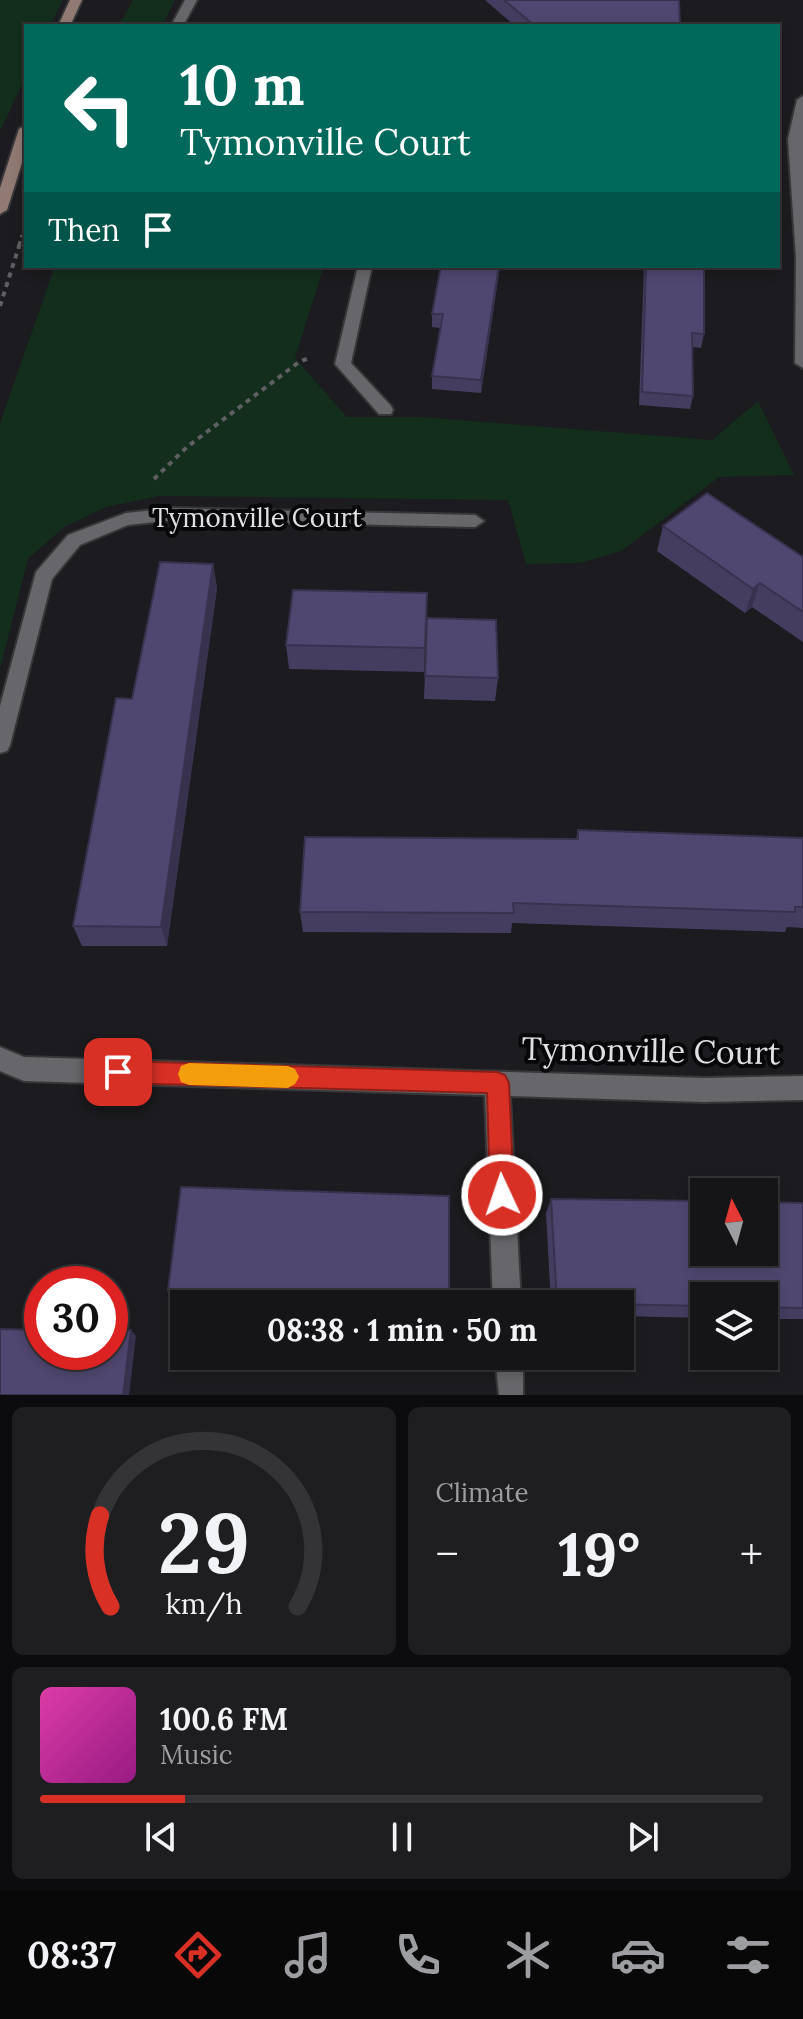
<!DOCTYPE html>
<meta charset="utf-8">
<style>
body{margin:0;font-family:Lora,serif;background:#1e1d20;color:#f1f3f6;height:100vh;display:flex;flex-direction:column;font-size:30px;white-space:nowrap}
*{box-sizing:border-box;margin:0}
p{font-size:26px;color:#9d9ea1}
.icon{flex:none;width:44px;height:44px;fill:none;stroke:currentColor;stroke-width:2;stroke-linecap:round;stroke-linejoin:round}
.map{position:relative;height:1395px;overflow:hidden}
.details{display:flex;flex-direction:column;gap:12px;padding:12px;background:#0c0b0d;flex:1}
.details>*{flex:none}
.banner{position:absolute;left:24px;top:24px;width:756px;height:244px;border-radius:0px;box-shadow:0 4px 12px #0003,0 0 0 2px #343336;background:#00695c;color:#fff;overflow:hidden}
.needle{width:52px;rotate:354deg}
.tools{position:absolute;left:690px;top:1178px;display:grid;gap:16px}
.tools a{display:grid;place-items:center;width:88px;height:88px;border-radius:0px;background:#151417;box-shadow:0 4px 12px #0003,0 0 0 2px #343336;font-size:40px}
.speed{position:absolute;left:24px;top:1266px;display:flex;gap:16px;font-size:40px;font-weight:700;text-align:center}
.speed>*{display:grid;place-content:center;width:104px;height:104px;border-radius:50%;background:#151417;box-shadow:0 4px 12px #0003,0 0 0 2px #343336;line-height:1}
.speed .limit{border:12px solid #d22;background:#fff;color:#111}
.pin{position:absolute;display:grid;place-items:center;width:68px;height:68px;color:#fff;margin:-34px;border-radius:16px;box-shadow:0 4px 12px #0006}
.me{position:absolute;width:88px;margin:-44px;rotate:357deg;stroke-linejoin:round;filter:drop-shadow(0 0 6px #0008)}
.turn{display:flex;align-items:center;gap:28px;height:168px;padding:0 24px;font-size:36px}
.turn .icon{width:104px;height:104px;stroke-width:2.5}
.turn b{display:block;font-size:56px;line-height:68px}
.then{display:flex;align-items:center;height:76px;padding:0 24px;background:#0003;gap:16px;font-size:30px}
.big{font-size:60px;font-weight:700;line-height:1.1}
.details .tile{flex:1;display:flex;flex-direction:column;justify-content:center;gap:12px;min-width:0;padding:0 28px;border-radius:12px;background:#1e1d20}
.details .dial{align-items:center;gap:0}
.dial svg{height:208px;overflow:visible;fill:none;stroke:#343336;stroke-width:7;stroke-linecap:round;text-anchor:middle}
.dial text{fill:#f1f3f6;stroke:none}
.song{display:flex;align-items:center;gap:24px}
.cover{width:96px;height:96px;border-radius:12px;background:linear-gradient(135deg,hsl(320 70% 55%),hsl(310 70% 35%))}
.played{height:8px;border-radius:4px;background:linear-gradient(90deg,#d93025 20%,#343336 20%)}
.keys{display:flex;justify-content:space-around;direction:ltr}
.heat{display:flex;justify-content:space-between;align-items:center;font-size:44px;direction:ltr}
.details .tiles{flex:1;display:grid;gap:12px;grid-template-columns:1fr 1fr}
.tile:last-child{grid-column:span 2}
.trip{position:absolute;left:170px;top:1290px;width:464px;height:80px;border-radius:0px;background:#151417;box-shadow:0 4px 12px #0003,0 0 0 2px #343336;font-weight:700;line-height:80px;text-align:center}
.tab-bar{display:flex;height:128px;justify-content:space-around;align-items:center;background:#080809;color:#9d9ea1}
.tab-bar .icon{width:56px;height:56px}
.tab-bar .on{color:#d93025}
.tab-bar b{font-size:36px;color:#f1f3f6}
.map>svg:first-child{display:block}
.green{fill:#132e1c}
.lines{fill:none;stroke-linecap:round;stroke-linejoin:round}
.minor-casing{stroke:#373639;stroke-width:4}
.secondary-casing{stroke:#373639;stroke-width:4}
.path-far1{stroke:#605f63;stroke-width:3;stroke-dasharray:4 4;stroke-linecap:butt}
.path{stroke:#605f63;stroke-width:4;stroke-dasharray:5 5;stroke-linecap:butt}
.minor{fill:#67666a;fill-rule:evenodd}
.secondary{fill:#917a74;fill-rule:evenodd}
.wall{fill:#453d60}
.shaded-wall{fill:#38324e}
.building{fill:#504770;stroke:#38324e;stroke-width:2}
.route{fill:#d93025;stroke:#8d1f18;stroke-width:2}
.slow{fill:#f59e0b}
.labels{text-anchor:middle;stroke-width:8;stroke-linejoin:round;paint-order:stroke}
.street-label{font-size:26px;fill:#e0e0e2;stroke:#070608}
.near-street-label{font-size:32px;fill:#e0e0e2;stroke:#070608}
</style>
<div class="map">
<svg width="803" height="1395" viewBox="0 0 803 1395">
<rect width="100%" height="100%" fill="#1c1b1f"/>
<g class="green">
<path d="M0,0h63l-13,26h-24v50l-26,55z"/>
<path d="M133,0h42l-13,26h-44z"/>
<path d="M55,266h269l-29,92 52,59h74l291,23 46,-39 36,74 -75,2 -98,74 -41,12 -54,1 -18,-64 -349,-4 -53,11 -42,20 -36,32 -28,110v-246z"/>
</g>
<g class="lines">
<g class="minor-casing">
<g id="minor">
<path d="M185,0h12l-14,26h-12z"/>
<path d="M803,96v272l-8,-5 1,-105 -8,-119 9,-39z"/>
<path d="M358,266h14l-21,97 40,43 2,4 -2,4h-12l-44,-50z"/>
<path d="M173,508l302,7 9,6 -9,6 -302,-7 -45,5 -48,20 -28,34 -42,166 -3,6 -7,2v-47l36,-134 32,-37 58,-22z"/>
<path d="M0,1047l24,10 680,21 99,-2v24l-99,2 -194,-6 11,208h-28l-8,-209 -461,-14 -24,-10z"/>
<path d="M495,1356h28v39h-24z"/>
</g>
</g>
<g class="secondary-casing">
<g id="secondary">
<path d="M70,0h12l-12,26h-12z"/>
<path d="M26,125v25l-19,60 -7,4v-26l19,-59z"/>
</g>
</g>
<path class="path-far1" d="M19,245l3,-10"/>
<g class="path">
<path d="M0,306l20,-63"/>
<path d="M154,479l33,-32 112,-85 10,-4"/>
</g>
<use href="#minor" class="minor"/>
<use href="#secondary" class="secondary"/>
</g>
<g class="wall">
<path d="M485,0h194l1,26h-165z"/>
<path d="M500,266l-19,127 -49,-4v-13l8,-48 -8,-1v-13z"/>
<path d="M644,266h60v68l-3,14 -9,-1 1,49 -3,13 -51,-4z"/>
<path d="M663,526l140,31v85l-51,-35 -7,6 -88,-62z"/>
<path d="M213,564l4,24 -50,358h-85l-9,-20 59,-227z"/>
<path d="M427,593l-3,79 -135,-3 -3,-24z"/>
<path d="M427,618l71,60 -3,23 -71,-2z"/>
<path d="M578,830l225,8v90l-16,-1 -2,5 -273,-9 -1,10 -208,-1 -3,-20 276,-73z"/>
<path d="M551,1199l252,4v116h-39v-23h-60v22l-84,-2v-12h-69l-5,-91z"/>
<path d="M168,1290l281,9 -1,5h-198l-75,-2z"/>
</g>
<g class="shaded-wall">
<path d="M499,266h1l-19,127v-13z"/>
<path d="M213,564l4,24 -50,358 -6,-19z"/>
<path d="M760,583l-8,24 -7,6 8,-24z"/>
<path d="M131,1330l5,6 -7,59h-6z"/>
</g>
<g class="building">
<path d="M504,0h175l1,26h-145z"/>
<path d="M441,266h58l-18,114 -49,-4 11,-62h-11z"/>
<path d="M646,266h58v68l-12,-1 1,63 -51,-4z"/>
<path d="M707,493l96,64v55l-43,-29 -7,6 -90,-63z"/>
<path d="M160,562l53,2 -52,363 -88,-1 43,-228 16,1z"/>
<path d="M293,590l134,3 -2,55 -139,-3z"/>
<path d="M427,618l69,2 2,58 -73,-2z"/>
<path d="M578,830l225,8v69h-8v5l-282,-9 1,10 -214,-1 5,-75 273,2z"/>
<path d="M181,1187l268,9v103l-281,-9z"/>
<path d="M551,1199l153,2v51h60v-50l39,1v105l-39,-1v-11h-60v10l-147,-3z"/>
<path d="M0,1329l42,1v22h68v-22h21l-8,65h-123z"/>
</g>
<path class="route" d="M118,1061l379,11 8,3 4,8 5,112 -3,8 -9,4 -8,-4 -4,-8 -3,-102 -369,-10 -7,-4 -4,-7 4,-8z"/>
<path class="slow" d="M189,1063l99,3 7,3 4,8 -4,7 -7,4 -99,-3 -8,-3 -3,-8 3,-8z"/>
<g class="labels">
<g class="street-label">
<text x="257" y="527">Tymonville Court</text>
</g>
<g class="near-street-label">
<text transform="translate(651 1051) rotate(1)" y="11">Tymonville Court</text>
</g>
</g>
</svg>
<div class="tools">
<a><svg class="needle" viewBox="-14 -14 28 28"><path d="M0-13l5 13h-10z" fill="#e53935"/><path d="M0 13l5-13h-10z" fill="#9d9ea1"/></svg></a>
<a><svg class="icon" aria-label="layers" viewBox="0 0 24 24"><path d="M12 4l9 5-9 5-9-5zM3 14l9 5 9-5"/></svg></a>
</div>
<div class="speed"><div class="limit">30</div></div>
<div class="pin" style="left:118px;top:1072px;background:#d93025"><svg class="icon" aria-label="arrive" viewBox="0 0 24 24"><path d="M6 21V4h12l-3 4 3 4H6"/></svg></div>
<svg class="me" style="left:502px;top:1195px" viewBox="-20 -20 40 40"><circle r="17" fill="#d93025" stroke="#fff" stroke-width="3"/><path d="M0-11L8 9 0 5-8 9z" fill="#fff"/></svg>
<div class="trip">08:38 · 1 min · 50 m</div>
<div class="banner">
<div class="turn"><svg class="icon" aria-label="left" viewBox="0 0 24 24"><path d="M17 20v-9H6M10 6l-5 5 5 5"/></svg><div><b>10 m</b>Tymonville Court</div></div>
<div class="then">Then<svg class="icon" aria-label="arrive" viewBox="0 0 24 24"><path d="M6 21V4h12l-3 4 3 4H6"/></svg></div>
</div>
</div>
<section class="details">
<div class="tiles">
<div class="tile dial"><svg viewBox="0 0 100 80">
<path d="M14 69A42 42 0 1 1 86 69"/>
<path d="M14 69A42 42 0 0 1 10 34" stroke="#d93025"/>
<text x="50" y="56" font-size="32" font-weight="700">29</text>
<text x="50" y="72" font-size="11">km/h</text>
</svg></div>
<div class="tile"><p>Climate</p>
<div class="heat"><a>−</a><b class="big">19°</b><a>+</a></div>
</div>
<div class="tile">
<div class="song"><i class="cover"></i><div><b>100.6 FM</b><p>Music</p></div></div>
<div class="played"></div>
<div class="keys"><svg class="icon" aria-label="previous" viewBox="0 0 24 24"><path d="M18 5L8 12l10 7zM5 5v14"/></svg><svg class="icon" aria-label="pause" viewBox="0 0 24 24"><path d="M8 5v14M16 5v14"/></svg><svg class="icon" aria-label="next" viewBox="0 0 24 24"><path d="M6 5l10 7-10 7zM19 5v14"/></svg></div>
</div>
</div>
</section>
<nav class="tab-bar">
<b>08:37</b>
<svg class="icon on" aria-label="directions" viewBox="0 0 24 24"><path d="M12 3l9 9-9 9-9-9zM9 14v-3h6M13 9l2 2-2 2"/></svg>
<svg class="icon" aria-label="music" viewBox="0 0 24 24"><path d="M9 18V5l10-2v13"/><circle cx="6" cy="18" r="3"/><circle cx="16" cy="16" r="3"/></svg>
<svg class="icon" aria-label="phone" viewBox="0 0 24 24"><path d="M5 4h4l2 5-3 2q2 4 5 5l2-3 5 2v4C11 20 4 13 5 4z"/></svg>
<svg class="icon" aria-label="climate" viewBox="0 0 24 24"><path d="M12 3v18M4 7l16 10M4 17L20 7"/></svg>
<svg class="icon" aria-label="car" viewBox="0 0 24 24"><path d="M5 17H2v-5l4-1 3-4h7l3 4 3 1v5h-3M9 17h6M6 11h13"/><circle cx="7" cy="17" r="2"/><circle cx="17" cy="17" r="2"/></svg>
<svg class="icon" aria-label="filters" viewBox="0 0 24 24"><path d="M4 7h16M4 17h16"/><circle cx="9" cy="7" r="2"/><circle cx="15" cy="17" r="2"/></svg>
</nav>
